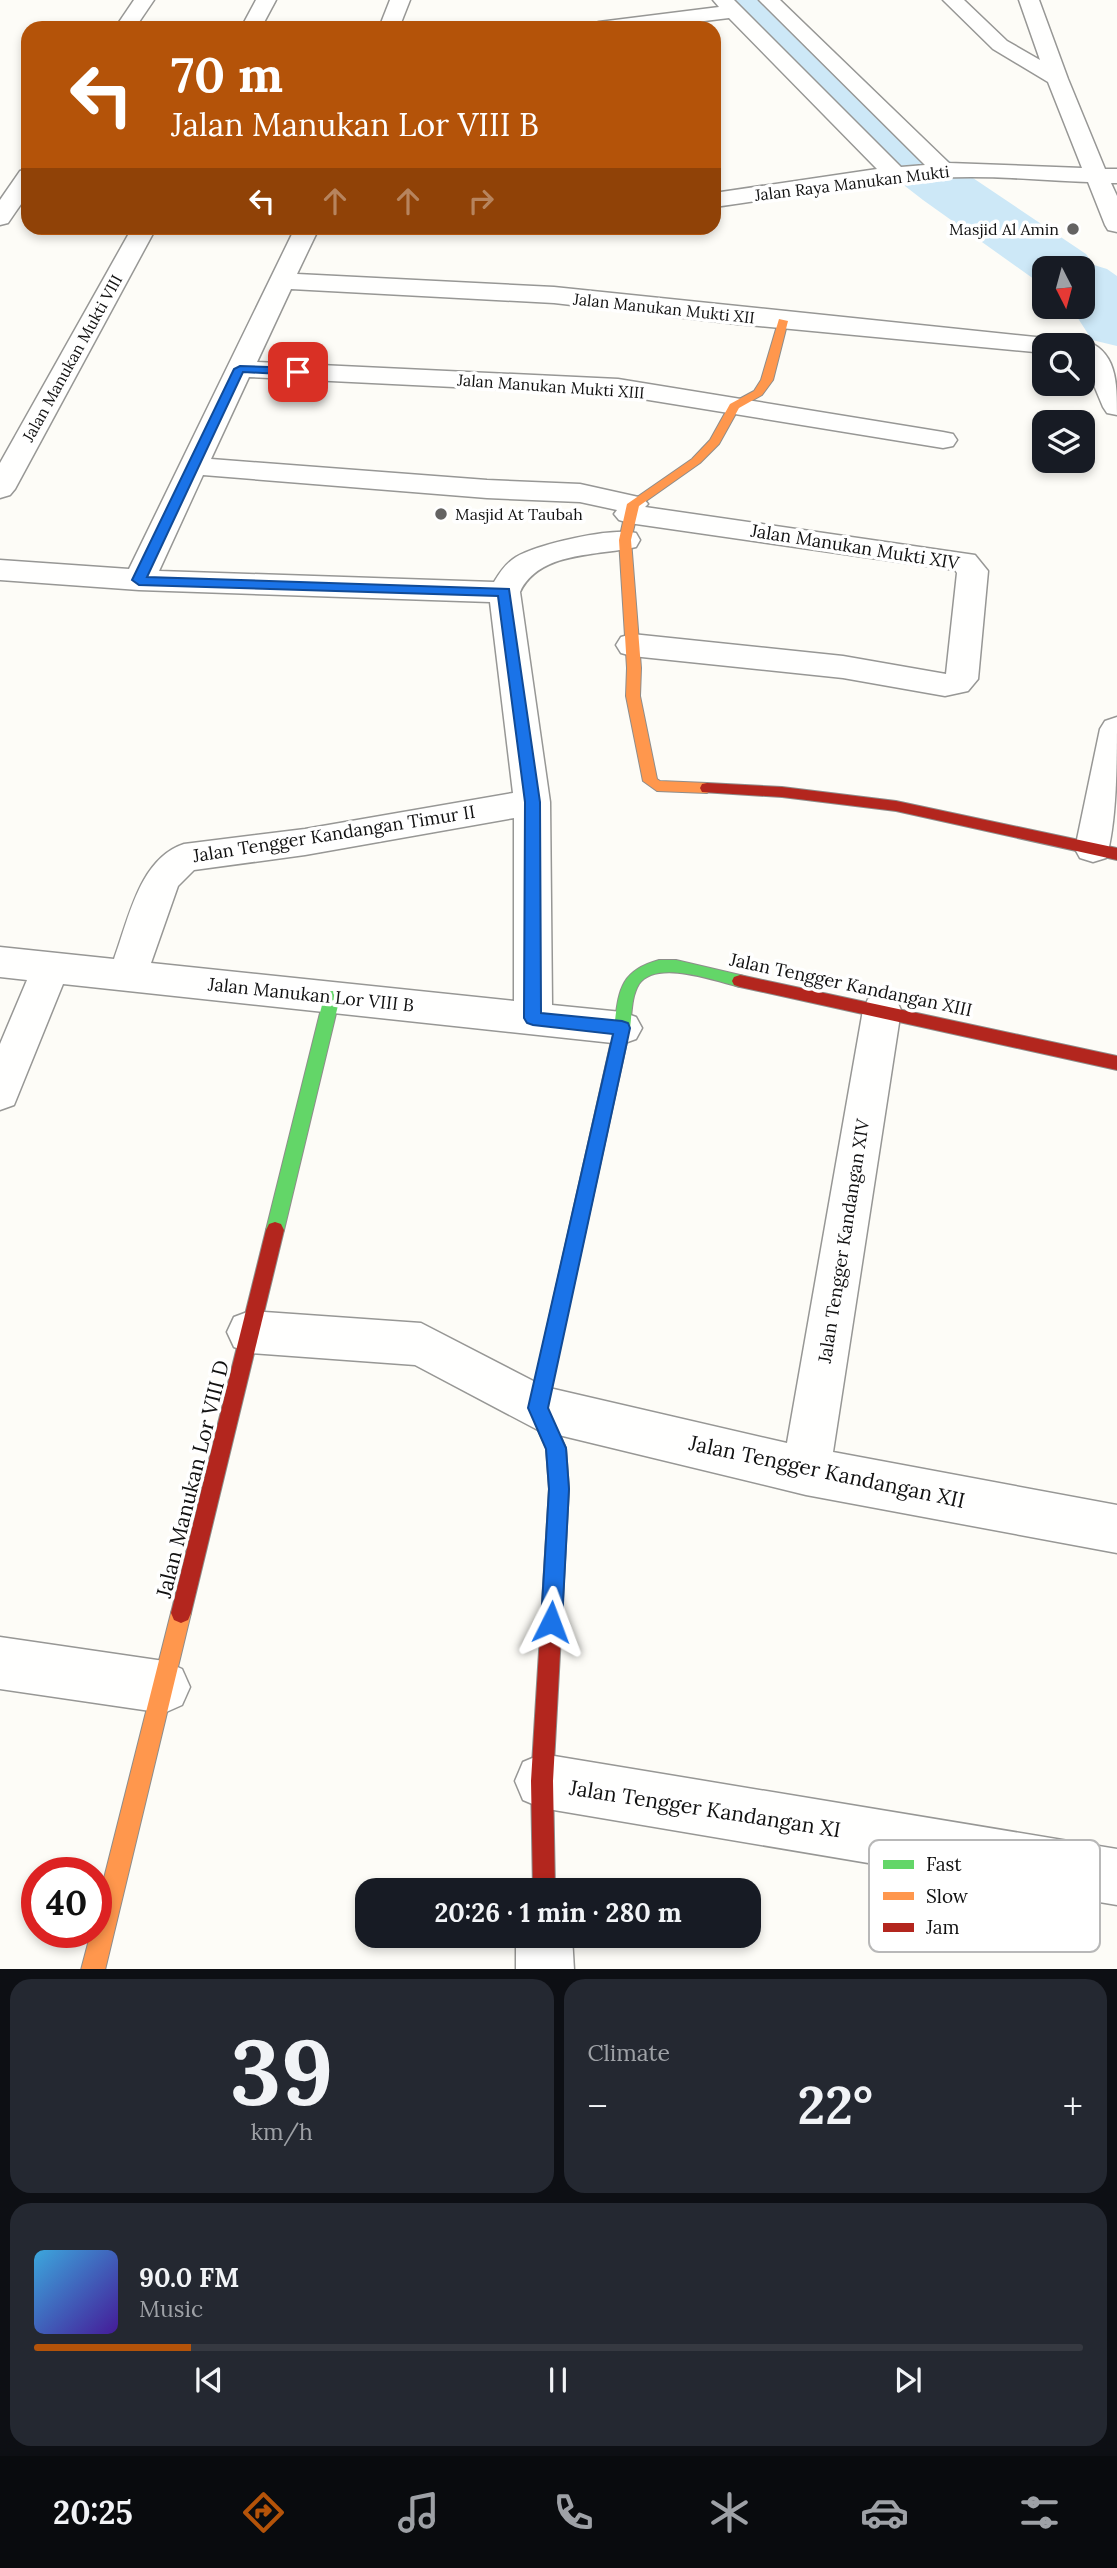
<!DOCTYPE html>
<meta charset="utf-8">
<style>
body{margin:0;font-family:Lora,serif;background:#242831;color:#f1f3f6;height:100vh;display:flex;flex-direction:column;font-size:26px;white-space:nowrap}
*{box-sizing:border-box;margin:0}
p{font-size:23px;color:#9ea1a6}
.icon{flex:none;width:38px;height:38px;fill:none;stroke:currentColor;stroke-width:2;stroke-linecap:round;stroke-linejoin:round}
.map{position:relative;height:1969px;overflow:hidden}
.details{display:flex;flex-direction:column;gap:10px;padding:10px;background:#0d0f14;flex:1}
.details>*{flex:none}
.guide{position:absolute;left:21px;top:21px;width:700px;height:214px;border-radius:21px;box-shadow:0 4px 10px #0003;background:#b45309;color:#fff;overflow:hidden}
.needle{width:46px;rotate:174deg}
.fabs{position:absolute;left:1032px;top:256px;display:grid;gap:14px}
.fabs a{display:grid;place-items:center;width:63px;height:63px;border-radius:14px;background:#171b24;box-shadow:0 4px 10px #0003;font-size:35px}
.speed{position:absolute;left:21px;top:1857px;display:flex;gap:14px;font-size:35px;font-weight:700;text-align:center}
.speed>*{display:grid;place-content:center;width:91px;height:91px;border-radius:50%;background:#171b24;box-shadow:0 4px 10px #0003;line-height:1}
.speed .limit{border:10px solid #d22;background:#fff;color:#111}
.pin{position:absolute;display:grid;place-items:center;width:60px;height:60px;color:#fff;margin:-30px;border-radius:14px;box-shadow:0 4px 10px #0006}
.me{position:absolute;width:77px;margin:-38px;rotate:3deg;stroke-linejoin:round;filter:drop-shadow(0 0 5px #0008)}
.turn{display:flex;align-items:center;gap:24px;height:147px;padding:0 35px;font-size:32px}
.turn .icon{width:91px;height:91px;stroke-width:2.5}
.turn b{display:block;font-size:49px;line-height:60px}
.lanes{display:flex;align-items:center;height:66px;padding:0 35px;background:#0003;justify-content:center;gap:35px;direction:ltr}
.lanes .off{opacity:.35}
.big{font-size:52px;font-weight:700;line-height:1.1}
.details .widget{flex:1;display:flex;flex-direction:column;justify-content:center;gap:10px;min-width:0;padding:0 24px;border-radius:21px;background:#242831}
.details .dial{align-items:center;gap:0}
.dial b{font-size:91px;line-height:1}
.song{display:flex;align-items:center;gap:21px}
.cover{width:84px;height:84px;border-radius:10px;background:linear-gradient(135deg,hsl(200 70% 55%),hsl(260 70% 35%))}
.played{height:7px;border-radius:4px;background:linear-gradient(90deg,#b45309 15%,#363941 15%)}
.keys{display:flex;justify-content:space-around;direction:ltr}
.heat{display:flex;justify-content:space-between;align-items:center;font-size:38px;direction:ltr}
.details .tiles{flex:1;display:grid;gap:10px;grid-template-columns:1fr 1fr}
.widget:last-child{grid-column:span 2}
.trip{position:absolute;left:355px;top:1878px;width:406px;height:70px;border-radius:21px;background:#171b24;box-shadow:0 4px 10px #0003;font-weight:700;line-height:70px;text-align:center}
.menu{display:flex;height:112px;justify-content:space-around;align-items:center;background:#090b0e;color:#9ea1a6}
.menu .icon{width:49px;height:49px}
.menu .on{color:#b45309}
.menu b{font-size:32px;color:#f1f3f6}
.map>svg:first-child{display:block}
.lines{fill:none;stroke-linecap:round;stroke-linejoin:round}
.river{fill:#cde8f7;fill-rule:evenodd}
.street-casing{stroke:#979795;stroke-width:3}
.fast-casing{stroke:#8e8d8b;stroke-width:2}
.slow-casing{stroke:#8e8d8b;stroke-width:2}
.jam-casing{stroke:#8e8d8b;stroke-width:2}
.street{fill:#fffffe;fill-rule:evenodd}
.fast{fill:#63d668;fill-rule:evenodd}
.slow{fill:#ff974d;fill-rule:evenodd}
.jam{fill:#b3261e;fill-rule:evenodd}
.route{fill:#1a73e8;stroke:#114b97;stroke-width:2}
.poi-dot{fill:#646362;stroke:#fff;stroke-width:2.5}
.labels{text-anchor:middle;stroke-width:7;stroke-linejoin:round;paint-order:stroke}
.far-street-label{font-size:16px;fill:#111;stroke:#fff}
.far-poi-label{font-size:16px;fill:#111;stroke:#fff;text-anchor:end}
.street-label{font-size:18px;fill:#111;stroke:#fff}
.near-street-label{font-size:21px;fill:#111;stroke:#fff}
.key{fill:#fff;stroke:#b8b8b8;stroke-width:2}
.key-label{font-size:19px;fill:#111}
</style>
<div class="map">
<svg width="1117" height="1970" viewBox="0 0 1117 1970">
<rect width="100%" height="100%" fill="#fdfcf7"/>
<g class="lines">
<path class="river" d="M715,0h64l8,6 84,80 36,43 60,45 119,80 8,11 13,4 10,7v70l-25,-6 -22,-34h13v-38h-38v16l-7,-2 -115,-82 -58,-45 -36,-45 -80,-82 -26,-17z"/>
<g class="street-casing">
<g id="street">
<path d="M134,0h20l-19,28h-20z"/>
<path d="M256,0h20l-15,28h-20z"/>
<path d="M390,0h20l-11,28h-20z"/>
<path d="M713,0h21l167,167 24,-2 -166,-165h21l169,163 133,5 -34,-86 -55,-33 -50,-49h21l43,41 33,19 -21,-60h20l29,79 37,90h12v14h-6l6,13v36l-9,-2 -3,-5 -17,-43c-50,-2 -100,-7 -151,-4 -75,4 -149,19 -223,29v-14l163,-24 -148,-151 -82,10h-58l3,-4 7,-2 120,-15z"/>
<path d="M28,169v25l-20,29 -8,2v-25l20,-29z"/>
<path d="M132,228h24l-141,261 -5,6 -10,3v-35z"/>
<path d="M295,228h24l-22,46 257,13 501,52 4,6h-14v8l-307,-29 -184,-21 -263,-14 -34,73 361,17 325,53 10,2 4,6 -4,6 -10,2 -325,-53 -369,-18 -38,82 276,21 93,4 63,14 5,6 -3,3 330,48 13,16 -10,108 -10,12 -23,5 -102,-18 -211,-22 -11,-3 -5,-8 5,-8 11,-3 211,22 103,18 11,-101 -2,-3 -326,-47 -10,-3 -5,-6 3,-4 -37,-8 -93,-4 -284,-23 -44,96 335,11c6,-10 12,-19 22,-25 22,-13 96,-30 120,-24l4,7 -4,7c-38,9 -97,4 -116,45l30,210 2,203 70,7 14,5 6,11 -6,11 -14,5 -559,-60 -49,121 -14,5v-66l27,-64 -27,-3v-30l114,12c15,-40 25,-100 70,-115l121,-15 208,-36 -23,-191 -351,-12 -139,-10v-20l129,9zM514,818v183l-363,-38 27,-77 16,-16 111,-15z"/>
<path d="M1083,340c34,10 34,42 34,75l-10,-2 -4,-6 -20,-48v-14h-11z"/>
<path d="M1117,717c0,41 0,106 -11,141l-13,4 -13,-4 -5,-9 25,-120 5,-8z"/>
<path d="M882,994l14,5 5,11 -68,442 284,53v48l-311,-58 -268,-65 -123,-65 -165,-12 -16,-6 -7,-15 7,-15 16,-6 171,12 124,64 242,56 76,-433 5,-11z"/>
<path d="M0,1637l164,24 18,8 8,18 -8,18 -18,8 -164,-24z"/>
<path d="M542,1754l575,95v56l-575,-97 -19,-8 -8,-19 8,-19z"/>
<path d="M516,1936h56l2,34h-58z"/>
</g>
</g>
<g class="fast-casing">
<g id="fast">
<path d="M659,960h17l64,15 6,2 2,4 -2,4 -6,2c-25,-6 -83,-28 -101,-3 -8,13 -7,30 -9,44l-76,348 -2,6 -7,3 -7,-3 -2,-6 78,-348c5,-37 5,-57 45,-68z"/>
<path d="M332,991l6,1 2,5 -56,233 -3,6 -6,2 -6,-2 -3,-6 58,-233 2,-5z"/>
</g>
</g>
<g class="slow-casing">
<g id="slow">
<path d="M779,319l9,2 -15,59 -11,15 -23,13 -20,36 -19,19 -61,43 -8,34 10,128 -1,28 17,83 3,2 47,2 7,5 -7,5 -50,-2 -14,-10 -17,-85 1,-28 -8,-128 8,-36 65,-45 18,-19 20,-36 24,-13 7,-11z"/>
<path d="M181,1603l7,3 3,7 -86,357h-24l10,-38h5v-22l75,-297 3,-7z"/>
</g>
</g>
<g class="jam-casing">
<g id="jam">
<path d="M707,783l75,4 114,14 221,47v12l-221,-49 -114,-14 -80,-5 -2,-4 2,-4z"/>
<path d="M740,975l377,81v14l-377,-83 -6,-2 -2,-4 2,-4z"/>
<path d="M275,1222l6,2 3,6 -93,383 -3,7 -7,3 -7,-3 -3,-7 95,-383 3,-6z"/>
<path d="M545,1367l7,3 2,6 -6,32 18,40 3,41 -16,292 2,109h-22l-2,-109 18,-292 -3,-41 -18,-40 10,-38z"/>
</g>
</g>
<use href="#street" class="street"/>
<use href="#fast" class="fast"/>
<use href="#slow" class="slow"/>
<use href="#jam" class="jam"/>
</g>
<path class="route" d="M240,366l58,2 6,4 -6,3 -55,-3 -96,205 362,12 31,213 1,211 81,8 6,2 2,5 -82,380 18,40 3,41 -7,133 -3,7 -8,3 -7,-3 -3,-7 8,-133 -3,-40 -18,-41 85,-374 -80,-9 -6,-2 -3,-5 1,-216 -27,-206 -359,-11 -7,-5 102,-211z"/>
<g class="poi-dot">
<circle cx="1073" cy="229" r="7"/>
<circle cx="441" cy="514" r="7"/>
</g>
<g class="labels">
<g class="far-street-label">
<text transform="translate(852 183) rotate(-7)" y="6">Jalan Raya Manukan Mukti</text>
<text transform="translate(664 308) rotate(6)" y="6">Jalan Manukan Mukti XII</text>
<text transform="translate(72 358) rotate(-61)" y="6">Jalan Manukan Mukti VIII</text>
<text transform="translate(551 386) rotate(4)" y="6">Jalan Manukan Mukti XIII</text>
</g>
<g class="far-poi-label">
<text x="1059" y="235">Masjid Al Amin</text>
<text x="455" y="520" text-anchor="start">Masjid At Taubah</text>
</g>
<g class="street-label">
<text transform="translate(855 547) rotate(9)" y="6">Jalan Manukan Mukti XIV</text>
<text transform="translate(334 834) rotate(-9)" y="6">Jalan Tengger Kandangan Timur II</text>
<text transform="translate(851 985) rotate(12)" y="6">Jalan Tengger Kandangan XIII</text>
<text transform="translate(311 995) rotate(6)" y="6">Jalan Manukan Lor VIII B</text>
<text transform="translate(844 1241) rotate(-81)" y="6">Jalan Tengger Kandangan XIV</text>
</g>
<g class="near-street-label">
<text transform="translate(827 1472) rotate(12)" y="7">Jalan Tengger Kandangan XII</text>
<text transform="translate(193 1479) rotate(-76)" y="7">Jalan Manukan Lor VIII D</text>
<text transform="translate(705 1809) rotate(9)" y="7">Jalan Tengger Kandangan XI</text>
</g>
</g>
<rect x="869" y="1840" width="231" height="112" rx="10" class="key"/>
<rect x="883" y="1860" width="31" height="9" fill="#63d668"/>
<rect x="883" y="1892" width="31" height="8" fill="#ff974d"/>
<rect x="883" y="1923" width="31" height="9" fill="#b3261e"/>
<g class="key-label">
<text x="926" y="1871">Fast</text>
<text x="926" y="1903">Slow</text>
<text x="926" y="1934">Jam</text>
</g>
</svg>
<div class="fabs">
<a><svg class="needle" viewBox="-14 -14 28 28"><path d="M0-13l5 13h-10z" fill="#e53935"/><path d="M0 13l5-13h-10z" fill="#9ea1a6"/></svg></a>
<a><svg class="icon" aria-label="search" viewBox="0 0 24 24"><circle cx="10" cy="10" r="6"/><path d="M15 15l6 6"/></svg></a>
<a><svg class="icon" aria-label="layers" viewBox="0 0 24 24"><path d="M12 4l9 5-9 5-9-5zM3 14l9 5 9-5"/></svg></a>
</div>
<div class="speed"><div class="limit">40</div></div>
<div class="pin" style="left:298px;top:372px;background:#d93025"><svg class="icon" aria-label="arrive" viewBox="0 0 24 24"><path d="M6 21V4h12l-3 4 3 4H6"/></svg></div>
<svg class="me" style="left:551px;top:1622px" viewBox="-20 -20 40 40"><path d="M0-17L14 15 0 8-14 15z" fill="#1a73e8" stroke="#fff" stroke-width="4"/></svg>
<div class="trip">20:26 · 1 min · 280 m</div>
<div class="guide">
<div class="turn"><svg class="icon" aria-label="left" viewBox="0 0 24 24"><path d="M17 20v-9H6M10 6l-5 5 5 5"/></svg><div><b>70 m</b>Jalan Manukan Lor VIII B</div></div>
<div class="lanes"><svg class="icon" aria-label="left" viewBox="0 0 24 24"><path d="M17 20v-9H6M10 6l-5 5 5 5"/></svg><svg class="icon off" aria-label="ahead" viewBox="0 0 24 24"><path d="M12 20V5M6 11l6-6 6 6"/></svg><svg class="icon off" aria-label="ahead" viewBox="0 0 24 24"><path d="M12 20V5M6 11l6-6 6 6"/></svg><svg class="icon off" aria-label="right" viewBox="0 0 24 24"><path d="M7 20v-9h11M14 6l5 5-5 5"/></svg></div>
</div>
</div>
<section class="details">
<div class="tiles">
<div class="widget dial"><b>39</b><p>km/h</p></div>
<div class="widget"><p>Climate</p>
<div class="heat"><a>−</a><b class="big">22°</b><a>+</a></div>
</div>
<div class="widget">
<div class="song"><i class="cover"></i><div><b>90.0 FM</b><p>Music</p></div></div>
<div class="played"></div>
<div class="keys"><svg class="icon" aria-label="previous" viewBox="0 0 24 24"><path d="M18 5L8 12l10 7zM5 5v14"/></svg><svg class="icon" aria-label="pause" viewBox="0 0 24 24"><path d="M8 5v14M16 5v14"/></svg><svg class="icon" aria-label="next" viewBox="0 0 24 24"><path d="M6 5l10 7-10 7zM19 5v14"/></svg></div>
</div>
</div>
</section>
<nav class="menu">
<b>20:25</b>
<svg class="icon on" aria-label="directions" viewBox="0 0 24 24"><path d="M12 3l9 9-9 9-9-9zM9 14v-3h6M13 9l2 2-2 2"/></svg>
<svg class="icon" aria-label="music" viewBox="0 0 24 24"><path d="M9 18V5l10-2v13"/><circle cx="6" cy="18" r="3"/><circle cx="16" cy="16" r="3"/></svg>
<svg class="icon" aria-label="phone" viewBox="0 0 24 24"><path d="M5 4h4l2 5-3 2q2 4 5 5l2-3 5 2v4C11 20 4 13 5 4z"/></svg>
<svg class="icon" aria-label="climate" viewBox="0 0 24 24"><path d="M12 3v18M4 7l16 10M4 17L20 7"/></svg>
<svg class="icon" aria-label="car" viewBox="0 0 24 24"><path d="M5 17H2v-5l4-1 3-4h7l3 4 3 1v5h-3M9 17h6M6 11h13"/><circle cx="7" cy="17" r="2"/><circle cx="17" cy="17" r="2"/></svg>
<svg class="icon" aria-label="filters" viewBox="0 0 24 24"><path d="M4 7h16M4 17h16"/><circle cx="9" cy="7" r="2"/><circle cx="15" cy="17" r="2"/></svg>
</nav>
